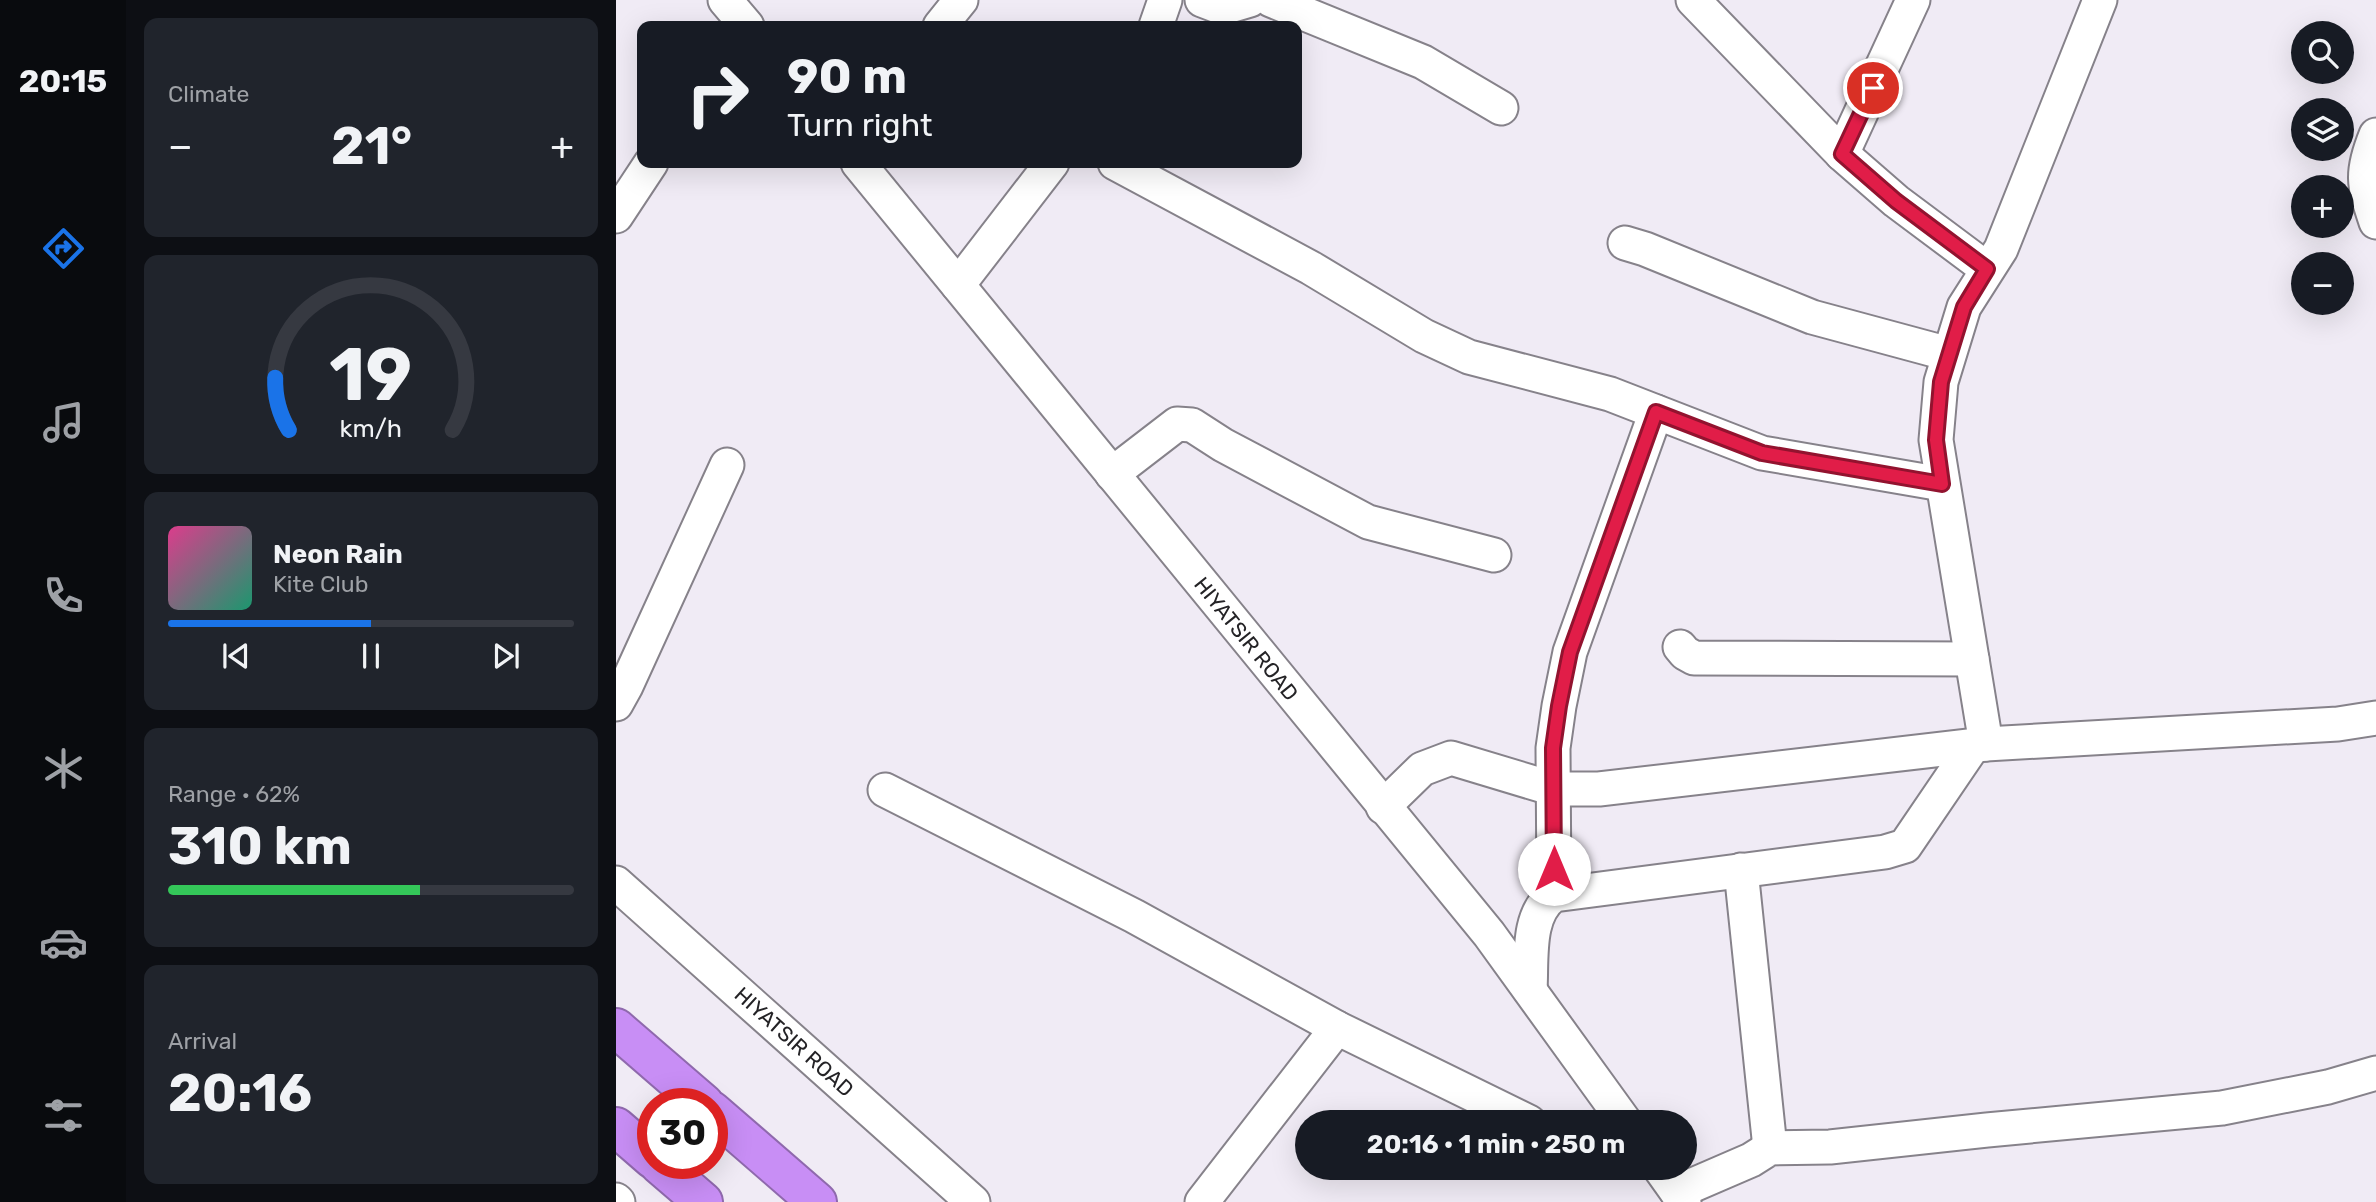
<!DOCTYPE html>
<meta charset="utf-8">
<style>
body{margin:0;font-family:Rubik,sans-serif;background:#20242c;color:#f1f3f6;height:100vh;display:flex;flex-direction:column;font-size:26px;white-space:nowrap}
*{box-sizing:border-box;margin:0}
p{font-size:23px;color:#9ea1a6}
.icon{flex:none;width:38px;height:38px;fill:none;stroke:currentColor;stroke-width:2;stroke-linecap:round;stroke-linejoin:round}
.map{position:relative;flex:1;overflow:hidden}
.details{display:flex;flex-direction:column;gap:18px;padding:18px;background:#0d0f14;width:490px}
.details>*{flex:none}
.hud{position:absolute;left:21px;top:21px;width:665px;height:147px;border-radius:14px;box-shadow:0 7px 28px #0002;background:#171b24;color:#f1f3f6;overflow:hidden}
.controls{position:absolute;left:1675px;top:21px;display:grid;gap:14px}
.controls a{display:grid;place-items:center;width:63px;height:63px;border-radius:50%;background:#171b24;box-shadow:0 7px 28px #0002;font-size:35px}
.speed{position:absolute;left:21px;top:1088px;display:flex;gap:14px;font-size:35px;font-weight:700;text-align:center}
.speed>*{display:grid;place-content:center;width:91px;height:91px;border-radius:50%;background:#171b24;box-shadow:0 7px 28px #0002;line-height:1}
.speed .limit{border:10px solid #d22;background:#fff;color:#111}
.pin{position:absolute;display:grid;place-items:center;width:60px;height:60px;color:#fff;margin:-30px;border:4px solid #fff;border-radius:50%;box-shadow:0 2px 7px #0007}
.me{position:absolute;width:77px;margin:-38px;rotate:0deg;stroke-linejoin:round;filter:drop-shadow(0 0 5px #0008)}
.turn{display:flex;align-items:center;gap:24px;height:147px;padding:0 35px;font-size:32px}
.turn .icon{width:91px;height:91px;stroke-width:2.5}
.turn b{display:block;font-size:49px;line-height:60px}
.big{font-size:52px;font-weight:700;line-height:1.1}
.details .tile{flex:1;display:flex;flex-direction:column;justify-content:center;gap:10px;min-width:0;padding:0 24px;border-radius:14px;background:#20242c}
.details .dial{align-items:center;gap:0}
.dial svg{height:182px;overflow:visible;fill:none;stroke:#363941;stroke-width:7;stroke-linecap:round;text-anchor:middle}
.dial text{fill:#f1f3f6;stroke:none}
.song{display:flex;align-items:center;gap:21px}
.cover{width:84px;height:84px;border-radius:10px;background:linear-gradient(135deg,hsl(330 70% 55%),hsl(160 70% 35%))}
.played{height:7px;border-radius:4px;background:linear-gradient(90deg,#1a73e8 50%,#363941 50%)}
.keys{display:flex;justify-content:space-around;direction:ltr}
.heat{display:flex;justify-content:space-between;align-items:center;font-size:38px;direction:ltr}
.charge{height:10px;border-radius:5px;background:linear-gradient(90deg,#34c759 62%,#363941 0)}
.trip{position:absolute;left:679px;top:1110px;width:402px;height:70px;border-radius:35px;background:#171b24;box-shadow:0 7px 28px #0002;font-weight:700;line-height:70px;text-align:center}
main{display:flex;flex:1;min-height:0}
.tab-bar{display:flex;flex-direction:column;width:126px;justify-content:space-around;align-items:center;background:#090b0e;color:#9ea1a6}
.tab-bar .icon{width:49px;height:49px}
.tab-bar .current{color:#1a73e8}
.tab-bar b{font-size:32px;color:#f1f3f6}
.map>svg:first-child{display:block}
.lines{fill:none;stroke-linecap:round;stroke-linejoin:round}
.minor-casing{stroke:#86828a;stroke-width:37}
.highway-casing{stroke:#8f69ad;stroke-width:42}
.minor{stroke:#fff;stroke-width:33}
.highway{stroke:#c88ef5;stroke-width:38}
.route-casing{stroke:#92132f;stroke-width:18}
.route{stroke:#e11d48;stroke-width:12}
.labels{text-anchor:middle;stroke-width:5;stroke-linejoin:round;paint-order:stroke}
.street-label{font-size:21px;fill:#242326;stroke:#fff}
</style>
<main>
<nav class="tab-bar">
<b>20:15</b>
<svg class="icon current" aria-label="directions" viewBox="0 0 24 24"><path d="M12 3l9 9-9 9-9-9zM9 14v-3h6M13 9l2 2-2 2"/></svg>
<svg class="icon" aria-label="music" viewBox="0 0 24 24"><path d="M9 18V5l10-2v13"/><circle cx="6" cy="18" r="3"/><circle cx="16" cy="16" r="3"/></svg>
<svg class="icon" aria-label="phone" viewBox="0 0 24 24"><path d="M5 4h4l2 5-3 2q2 4 5 5l2-3 5 2v4C11 20 4 13 5 4z"/></svg>
<svg class="icon" aria-label="climate" viewBox="0 0 24 24"><path d="M12 3v18M4 7l16 10M4 17L20 7"/></svg>
<svg class="icon" aria-label="car" viewBox="0 0 24 24"><path d="M5 17H2v-5l4-1 3-4h7l3 4 3 1v5h-3M9 17h6M6 11h13"/><circle cx="7" cy="17" r="2"/><circle cx="17" cy="17" r="2"/></svg>
<svg class="icon" aria-label="filters" viewBox="0 0 24 24"><path d="M4 7h16M4 17h16"/><circle cx="9" cy="7" r="2"/><circle cx="15" cy="17" r="2"/></svg>
</nav>
<section class="details">
<div class="tile"><p>Climate</p>
<div class="heat"><a>−</a><b class="big">21°</b><a>+</a></div>
</div>
<div class="tile dial"><svg viewBox="0 0 100 80">
<path d="M14 69A42 42 0 1 1 86 69"/>
<path d="M14 69A42 42 0 0 1 8 46" stroke="#1a73e8"/>
<text x="50" y="56" font-size="32" font-weight="700">19</text>
<text x="50" y="72" font-size="11">km/h</text>
</svg></div>
<div class="tile">
<div class="song"><i class="cover"></i><div><b>Neon Rain</b><p>Kite Club</p></div></div>
<div class="played"></div>
<div class="keys"><svg class="icon" aria-label="previous" viewBox="0 0 24 24"><path d="M18 5L8 12l10 7zM5 5v14"/></svg><svg class="icon" aria-label="pause" viewBox="0 0 24 24"><path d="M8 5v14M16 5v14"/></svg><svg class="icon" aria-label="next" viewBox="0 0 24 24"><path d="M6 5l10 7-10 7zM19 5v14"/></svg></div>
</div>
<div class="tile"><p>Range · 62%</p><b class="big">310 km</b><div class="charge"></div></div>
<div class="tile"><p>Arrival</p><b class="big">20:16</b></div>
</section>
<div class="map">
<svg width="1760" height="1202" viewBox="0 0 1760 1202">
<rect width="100%" height="100%" fill="#f0ebf5"/>
<g class="lines">
<g class="minor-casing">
<g id="minor">
<path d="M109,0l22,26"/>
<path d="M586,0l21,8 27,-8"/>
<path d="M655,0l152,62 78,46"/>
<path d="M1077,0l149,154 54,47 91,68"/>
<path d="M324,26l21,-26"/>
<path d="M540,26l9,-26"/>
<path d="M1760,135c-15,37 -13,49 0,87"/>
<path d="M1226,154l71,-154"/>
<path d="M242,163l631,771 136,188"/>
<path d="M499,163l196,105 113,68 45,21 141,37 152,59 180,31"/>
<path d="M0,216l35,-53"/>
<path d="M1009,243l20,6 167,68 137,37"/>
<path d="M342,285l94,-122"/>
<path d="M496,474l65,-50 15,1 31,20 145,77 126,33"/>
<path d="M1064,647l5,6 9,5 278,1"/>
<path d="M0,704l10,-18 101,-221"/>
<path d="M1370,744l-50,-304 5,-58 23,-75 37,-58 99,-249"/>
<path d="M269,790l249,126 203,112 192,94"/>
<path d="M767,807l39,-38 29,-11 103,31h45l387,-45 352,-20 38,-6"/>
<path d="M1125,870l29,278"/>
<path d="M0,883l357,319"/>
<path d="M938,895l-1,-147 6,-42 11,-54 86,-240"/>
<path d="M914,990c2,-30 -4,-76 24,-95l331,-43 20,-6 68,-100"/>
<path d="M1043,1167l25,35"/>
<path d="M1061,1192l74,-32 19,-12 60,-1 157,-17 235,-22 106,-21 48,-14"/>
<path d="M0,1200l2,2"/>
<path d="M586,1202l135,-174"/>
</g>
</g>
<g class="highway-casing">
<g id="highway">
<path d="M0,1028l88,76"/>
<path d="M96,1111l105,91"/>
<path d="M0,1127l37,32"/>
<path d="M43,1164l44,38"/>
</g>
</g>
<use href="#minor" class="minor"/>
<use href="#highway" class="highway"/>
</g>
<g class="lines">
<g class="route-casing">
<path id="route" d="M938,869l-1,-121 6,-42 11,-54 86,-240 106,41 180,31 -6,-44 5,-58 23,-75 23,-38 -91,-68 -54,-47 31,-66"/>
</g>
<use href="#route" class="route"/>
</g>
<g class="labels">
<g class="street-label">
<text transform="translate(630 639) rotate(51)" y="7">HIYATSIR ROAD</text>
<text transform="translate(178 1042) rotate(42)" y="7">HIYATSIR ROAD</text>
</g>
</g>
</svg>
<div class="controls">
<a><svg class="icon" aria-label="search" viewBox="0 0 24 24"><circle cx="10" cy="10" r="6"/><path d="M15 15l6 6"/></svg></a>
<a><svg class="icon" aria-label="layers" viewBox="0 0 24 24"><path d="M12 4l9 5-9 5-9-5zM3 14l9 5 9-5"/></svg></a>
<a>+</a>
<a>−</a>
</div>
<div class="speed"><div class="limit">30</div></div>
<div class="pin" style="left:1257px;top:88px;background:#d93025"><svg class="icon" aria-label="arrive" viewBox="0 0 24 24"><path d="M6 21V4h12l-3 4 3 4H6"/></svg></div>
<svg class="me" style="left:938px;top:869px" viewBox="-20 -20 40 40"><circle r="19" fill="#fff"/><path d="M0-13L10 11 0 6-10 11z" fill="#e11d48"/></svg>
<div class="trip">20:16 · 1 min · 250 m</div>
<div class="hud">
<div class="turn"><svg class="icon" aria-label="right" viewBox="0 0 24 24"><path d="M7 20v-9h11M14 6l5 5-5 5"/></svg><div><b>90 m</b>Turn right</div></div>
</div>
</div>
</main>
